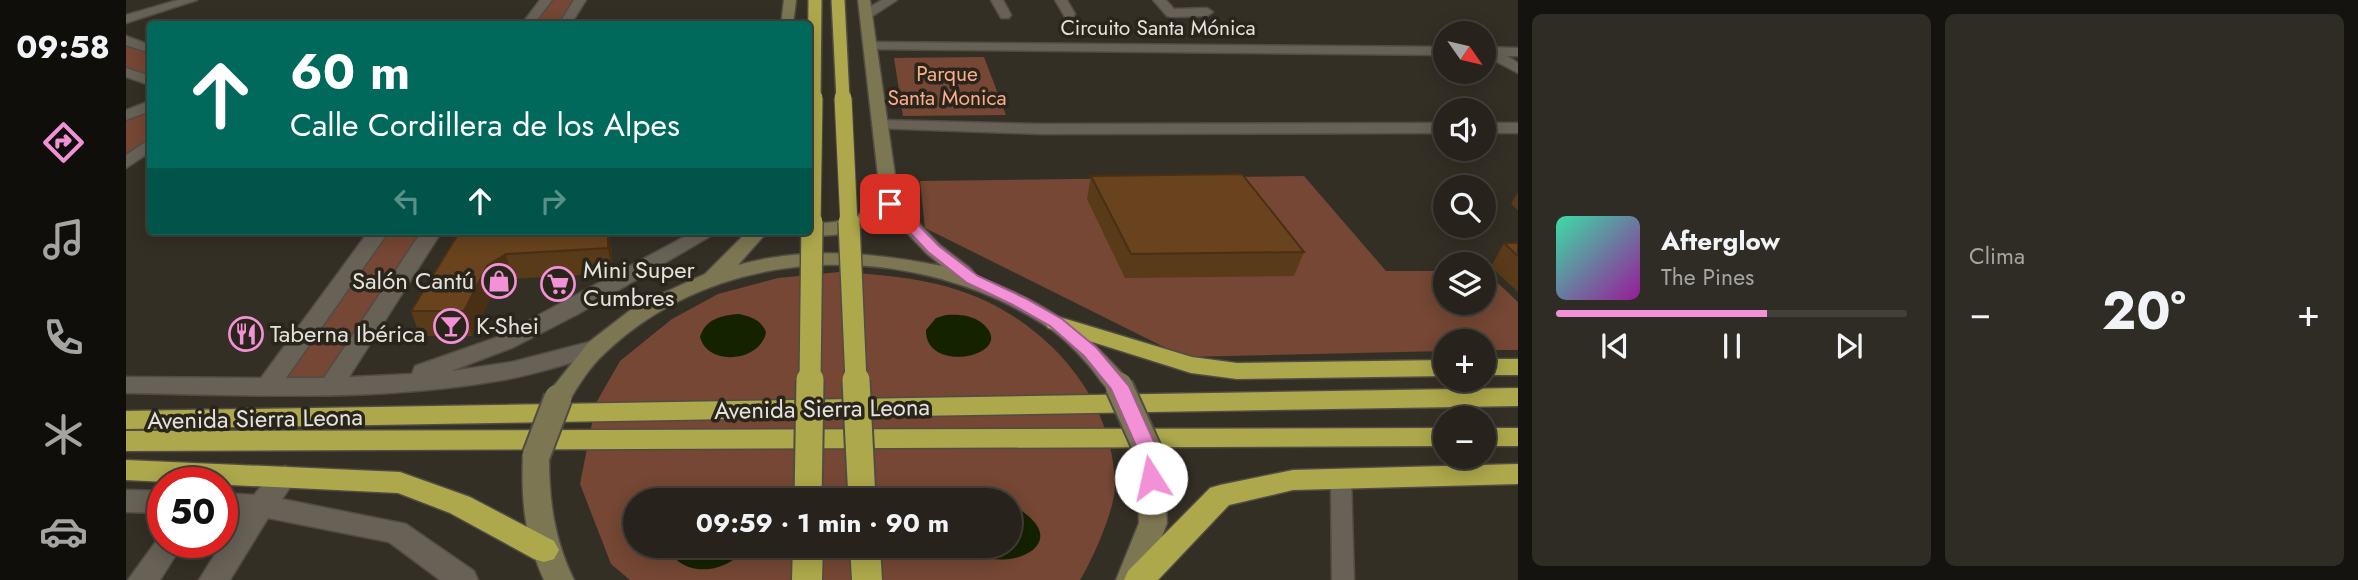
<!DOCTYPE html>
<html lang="es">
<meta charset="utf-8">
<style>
body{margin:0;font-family:Jost,sans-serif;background:#2f2b25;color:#f1f3f6;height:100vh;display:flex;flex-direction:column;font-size:26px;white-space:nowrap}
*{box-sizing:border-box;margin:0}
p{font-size:23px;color:#a4a4a3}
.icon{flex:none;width:38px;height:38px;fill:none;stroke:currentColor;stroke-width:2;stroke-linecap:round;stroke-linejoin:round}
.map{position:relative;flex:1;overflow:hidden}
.side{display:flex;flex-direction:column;gap:14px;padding:14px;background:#15130f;width:840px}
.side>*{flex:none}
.banner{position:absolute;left:21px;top:21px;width:665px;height:214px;border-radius:7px;box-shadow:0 4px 18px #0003,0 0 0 2px #43403b;background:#00695c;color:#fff;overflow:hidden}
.needle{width:46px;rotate:124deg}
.buttons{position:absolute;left:1307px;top:21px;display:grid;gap:14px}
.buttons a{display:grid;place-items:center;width:63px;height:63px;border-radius:50%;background:#27231c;box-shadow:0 4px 18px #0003,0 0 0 2px #43403b;font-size:35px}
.speed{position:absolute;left:21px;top:467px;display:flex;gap:14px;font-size:35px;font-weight:700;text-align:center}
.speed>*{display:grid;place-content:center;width:91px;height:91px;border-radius:50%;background:#27231c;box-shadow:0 4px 18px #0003,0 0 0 2px #43403b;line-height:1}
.speed .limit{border:10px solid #d22;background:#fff;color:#111}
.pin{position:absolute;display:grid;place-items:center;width:60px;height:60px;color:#fff;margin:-30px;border-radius:14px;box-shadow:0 4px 10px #0006}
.me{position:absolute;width:77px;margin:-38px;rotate:350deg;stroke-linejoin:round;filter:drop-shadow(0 0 5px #0008)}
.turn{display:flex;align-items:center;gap:24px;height:147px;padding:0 28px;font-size:32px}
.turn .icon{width:91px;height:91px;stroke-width:2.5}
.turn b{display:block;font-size:49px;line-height:60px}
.lanes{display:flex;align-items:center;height:66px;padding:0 28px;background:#0003;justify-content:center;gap:35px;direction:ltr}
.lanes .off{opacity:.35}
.big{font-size:52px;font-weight:700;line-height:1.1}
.side .widget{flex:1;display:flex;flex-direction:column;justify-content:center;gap:10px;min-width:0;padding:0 24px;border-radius:10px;background:#2f2b25}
.song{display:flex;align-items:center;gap:21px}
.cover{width:84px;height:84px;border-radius:10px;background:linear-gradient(135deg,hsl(160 70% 55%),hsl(300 70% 35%))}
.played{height:7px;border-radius:4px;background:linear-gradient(90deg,#f391d6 60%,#43403b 60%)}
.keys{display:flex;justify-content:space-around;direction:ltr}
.heat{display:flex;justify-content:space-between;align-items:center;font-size:38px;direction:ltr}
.side .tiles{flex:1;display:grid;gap:14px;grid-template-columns:repeat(2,1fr)}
.trip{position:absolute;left:497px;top:488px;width:399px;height:70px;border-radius:35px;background:#27231c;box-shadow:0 4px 18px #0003,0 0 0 2px #43403b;font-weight:700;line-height:70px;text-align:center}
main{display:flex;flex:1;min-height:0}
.tab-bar{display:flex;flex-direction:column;width:126px;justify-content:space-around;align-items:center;background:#100e0b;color:#a4a4a3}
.tab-bar .icon{width:49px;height:49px}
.tab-bar .on{color:#f391d6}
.tab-bar b{font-size:32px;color:#f1f3f6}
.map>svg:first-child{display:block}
.green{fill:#754734;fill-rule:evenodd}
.water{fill:#152200}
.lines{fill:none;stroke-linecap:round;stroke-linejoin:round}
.lane-casing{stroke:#504c44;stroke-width:3}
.street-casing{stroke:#504c44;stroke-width:3}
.secondary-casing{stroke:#504c44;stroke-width:3}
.highway-casing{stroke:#504c44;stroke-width:3}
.lane{fill:#676156;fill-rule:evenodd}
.street{fill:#676156;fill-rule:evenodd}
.secondary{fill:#7c7653;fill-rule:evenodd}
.highway{fill:#ada84b;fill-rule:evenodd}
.secondary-bridge-casing{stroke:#504c44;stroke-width:31;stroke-linecap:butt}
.highway-bridge-far3-casing{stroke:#504c44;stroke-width:16;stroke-linecap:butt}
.highway-bridge-far2-casing{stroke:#504c44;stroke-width:19;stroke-linecap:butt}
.highway-bridge-far1-casing{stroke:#504c44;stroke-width:24;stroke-linecap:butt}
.highway-bridge-casing{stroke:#504c44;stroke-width:31;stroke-linecap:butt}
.secondary-bridge{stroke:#7c7653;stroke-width:27}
.highway-bridge-far3{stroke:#ada84b;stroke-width:13}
.highway-bridge-far2{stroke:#ada84b;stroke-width:17}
.highway-bridge-far1{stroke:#ada84b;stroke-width:21}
.highway-bridge{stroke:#ada84b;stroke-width:27}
.wall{fill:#593a19}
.shaded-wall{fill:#492f14}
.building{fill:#68431d;stroke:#492f14;stroke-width:2}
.route{fill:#f391d6;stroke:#9e5e8b;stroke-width:2}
.labels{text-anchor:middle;stroke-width:7;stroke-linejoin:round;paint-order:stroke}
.far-street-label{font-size:21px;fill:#e5e2dc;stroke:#2a251b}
.far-park-label{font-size:21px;fill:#fbac8c;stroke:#2a251b}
.poi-label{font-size:24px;fill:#e5e2dc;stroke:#2a251b;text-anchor:start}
.street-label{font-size:24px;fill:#e5e2dc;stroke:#2a251b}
</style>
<main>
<nav class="tab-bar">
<b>09:58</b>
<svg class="icon on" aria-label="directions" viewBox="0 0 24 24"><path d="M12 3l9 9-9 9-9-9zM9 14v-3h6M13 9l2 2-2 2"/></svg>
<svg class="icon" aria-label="music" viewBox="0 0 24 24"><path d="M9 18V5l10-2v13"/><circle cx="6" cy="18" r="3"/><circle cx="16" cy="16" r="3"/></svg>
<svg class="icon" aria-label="phone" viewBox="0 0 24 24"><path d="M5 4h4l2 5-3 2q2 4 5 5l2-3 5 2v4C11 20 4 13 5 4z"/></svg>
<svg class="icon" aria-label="climate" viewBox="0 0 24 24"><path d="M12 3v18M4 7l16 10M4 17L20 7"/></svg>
<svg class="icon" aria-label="car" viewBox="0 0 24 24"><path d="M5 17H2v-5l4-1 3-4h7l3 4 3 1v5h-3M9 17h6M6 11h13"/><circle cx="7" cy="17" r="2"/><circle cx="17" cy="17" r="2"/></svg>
</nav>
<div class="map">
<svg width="1392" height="580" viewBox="0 0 1392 580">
<rect width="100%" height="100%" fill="#342f25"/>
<g class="green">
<path d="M420,0h34l-15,24h-37z"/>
<path d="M0,40l24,9v32l-24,-9z"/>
<path d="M858,57l22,58 -103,1 -9,-58z"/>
<path d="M24,106v38l-24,19v-48z"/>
<path d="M1178,176l82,95h59l1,32h38l1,-32 33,31v48h-34v-9h-38l-1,10 -261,6 -259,-129 -5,-47z"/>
<path d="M253,231h53l-100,154 -65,2z"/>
<path d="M713,272c53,3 107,8 155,33 68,36 120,102 121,181 0,23 -23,75 -35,94h-450l-19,-16 -31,-80 16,-81 24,-42 52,-42 46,-25 60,-16zM509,500h375v46h-375z"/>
</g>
<g class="water">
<path d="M613,314c13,3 22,6 27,18 -5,30 -58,35 -66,5 5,-18 22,-22 39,-23z"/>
<path d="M820,315c13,-1 27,0 37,9 36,31 -58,52 -57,6l10,-12z"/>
<path d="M884,504c76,40 -10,76 -49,42h49z"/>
<path d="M541,546h80c-18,28 -66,34 -80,0z"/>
</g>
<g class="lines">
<g class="lane-casing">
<path id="lane" d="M1215,470l7,2 3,6 3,102h-22l-1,-102 3,-6z"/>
</g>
<g class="street-casing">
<g id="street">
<path d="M52,0h19l-71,23v-8z"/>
<path d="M414,0h12l-18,24h-12z"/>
<path d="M448,0h12l-15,24h-12z"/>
<path d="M756,0h15l-26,17h-8v-6z"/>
<path d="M865,0h12l8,15 -2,3h-8z"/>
<path d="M929,0h12l8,14 -2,3h-8z"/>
<path d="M1027,0h13l8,9 33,-1 6,4 -6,4 -36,1 -4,-1z"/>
<path d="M0,36l24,9v8l-24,-8z"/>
<path d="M744,42l576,5v8l-581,-6v-6z"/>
<path d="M1358,47l34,1v8h-11l11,7v10l-34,-18z"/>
<path d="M0,68l24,8v9l-24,-8z"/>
<path d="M24,101v10l-24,9v-10z"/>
<path d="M754,120l161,4 405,-1v10l-405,1 -167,-6 -2,-3z"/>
<rect x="1358" y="123" width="34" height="10"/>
<path d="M24,139v13l-24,16v-13z"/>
<path d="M243,231h20l-103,147h38l98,-147h20l-93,146 63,-3 3,-8 83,-29 197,-106h24l-141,83 -64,33 -63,24 61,-9 85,-22 8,2 3,5 -3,5c-35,11 -71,23 -108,29 -122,21 -248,14 -371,12v-16l135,1z"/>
<path d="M159,466l10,3 3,7 -16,23 124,25 68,47 4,9h-38l-51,-38 -121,-24 -38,62h-31l40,-64 -17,-1v-22l32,2 21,-26z"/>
<path d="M0,490l37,1v22l-37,-1z"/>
<path d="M37,532v10h21l-24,38h-32z"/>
</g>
</g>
<g class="secondary-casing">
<g id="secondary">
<path d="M658,0h12l-3,24h-12z"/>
<path d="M732,0h12l29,203 41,42 30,23 3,4 -2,3c69,24 109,50 157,105l3,6 -3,6c-6,1 -11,3 -16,0 -8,-4 -15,-17 -21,-24 -12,-14 -26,-29 -42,-40 -132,-88 -326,-88 -444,25 -16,14 -27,34 -38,51l-9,3 -9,-3 -3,-6 3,-6 40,-50 48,-37 68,-31 43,-43h20l-30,34c68,-19 137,-12 204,1l-16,-13 -38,-40c-25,16 -58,30 -87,18h7v-9c29,4 49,-5 73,-20z"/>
<path d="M1024,445l9,3 4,7 4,68 -21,57h-30l23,-57 -2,-68 4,-7z"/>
<path d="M410,446l9,3 4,7c0,45 5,83 25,124h-30c-19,-41 -23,-79 -21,-124l4,-7z"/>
</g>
</g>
<g class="highway-casing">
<g id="highway">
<path d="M930,316l136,41 45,6 209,-3v16l-209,3 -46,-6 -143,-45 -3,-5 3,-5z"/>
<rect x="1358" y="359" width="34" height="16"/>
<path d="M1392,388v18l-1392,23v-18z"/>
<path d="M1320,428v18l-1320,5v-20z"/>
<rect x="1358" y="428" width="34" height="18"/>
<path d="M0,460l274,12 70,25 84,44 5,9 -5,9 -10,3 -10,-3 -84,-46 -52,-20 -272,-13z"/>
<path d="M1392,464v20l-225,6 -64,15 -71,75h-34l4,-9 82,-83 10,-3 73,-15z"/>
<path d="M667,546h30l-1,34h-30z"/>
<path d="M724,546h30l2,34h-30z"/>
</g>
</g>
<use href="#lane" class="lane"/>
<use href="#street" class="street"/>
<use href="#secondary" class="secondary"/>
<use href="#highway" class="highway"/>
<g class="secondary-bridge-casing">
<g id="secondary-bridge">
<path d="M993,386l31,69"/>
<path d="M410,456l22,-58"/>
</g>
</g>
<g class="highway-bridge-far3-casing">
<g id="highway-bridge-far3">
<path d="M712,0l5,99"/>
<path d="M688,99l1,-99"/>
</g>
</g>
<g class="highway-bridge-far2-casing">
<g id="highway-bridge-far2">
<path d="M717,98l6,126"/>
<path d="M686,224l2,-126"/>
</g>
</g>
<g class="highway-bridge-far1-casing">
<g id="highway-bridge-far1">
<path d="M723,222l7,160"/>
<path d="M684,382l2,-160"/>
</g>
</g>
<g class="highway-bridge-casing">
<g id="highway-bridge">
<path d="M730,380l6,120"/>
<path d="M682,500l2,-120"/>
</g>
</g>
<use href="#secondary-bridge" class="secondary-bridge"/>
<use href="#highway-bridge-far3" class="highway-bridge-far3"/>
<use href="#highway-bridge-far2" class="highway-bridge-far2"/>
<use href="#highway-bridge-far1" class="highway-bridge-far1"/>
<use href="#highway-bridge" class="highway-bridge"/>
</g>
<g class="wall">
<path d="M965,176l213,76 -10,24 -169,2 -38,-79z"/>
<path d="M1392,192v18l-7,-6z"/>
<path d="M334,231h148l4,20v22l-100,6 -18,11 -22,46h-52l-9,-25z"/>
<path d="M1378,243h14v49l-27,-25z"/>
</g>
<g class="shaded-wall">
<path d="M482,231l4,20v22l-4,-25z"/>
<path d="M380,254l6,25 -18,11 -22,46 -8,-25 23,-45z"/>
</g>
<g class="building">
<path d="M1116,174l62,78 -173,2 -40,-78z"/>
<path d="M334,231h148v17l-102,6 -19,12 -23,45h-53z"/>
<path d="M1378,243h14v13z"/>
</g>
<path class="route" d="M764,199l5,2 44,45 39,30 47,22 37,21 35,29 32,38 31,69 1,23 -3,5 -7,3 -7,-3 -3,-5 -1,-23 -29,-66 -27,-33 -34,-30 -37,-21 -46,-22 -39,-31 -43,-46 -2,-2z"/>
<defs>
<g id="shop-ring" transform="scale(1.75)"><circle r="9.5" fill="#2a251b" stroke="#f391d6" stroke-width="1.5"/><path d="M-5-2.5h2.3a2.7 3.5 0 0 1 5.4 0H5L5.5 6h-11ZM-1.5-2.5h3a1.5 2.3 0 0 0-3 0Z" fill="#f391d6"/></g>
<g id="supermarket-ring" transform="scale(1.75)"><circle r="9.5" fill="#2a251b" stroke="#f391d6" stroke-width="1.5"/><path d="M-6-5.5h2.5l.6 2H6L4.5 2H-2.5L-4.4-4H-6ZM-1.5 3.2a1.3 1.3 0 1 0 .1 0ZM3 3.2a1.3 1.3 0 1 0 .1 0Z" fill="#f391d6"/></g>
<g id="bar-ring" transform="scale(1.75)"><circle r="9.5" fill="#2a251b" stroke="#f391d6" stroke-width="1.5"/><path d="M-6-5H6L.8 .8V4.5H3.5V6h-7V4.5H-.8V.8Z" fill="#f391d6"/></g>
<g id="restaurant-ring" transform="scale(1.75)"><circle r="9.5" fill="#2a251b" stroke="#f391d6" stroke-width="1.5"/><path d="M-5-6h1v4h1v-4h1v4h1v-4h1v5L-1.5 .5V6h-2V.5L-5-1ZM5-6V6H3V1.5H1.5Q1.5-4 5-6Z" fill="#f391d6"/></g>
</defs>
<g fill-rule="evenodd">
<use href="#shop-ring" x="373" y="281"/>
<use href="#supermarket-ring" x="432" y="284"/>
<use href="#bar-ring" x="325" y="326"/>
<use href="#restaurant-ring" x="120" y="334"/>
</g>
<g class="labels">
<g class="far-street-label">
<text x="1032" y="35">Circuito Santa Mónica</text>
</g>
<g class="far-park-label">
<text x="821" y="81">Parque<tspan x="821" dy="24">Santa Monica</tspan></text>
</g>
<g class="poi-label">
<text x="457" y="278">Mini Super<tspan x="457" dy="28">Cumbres</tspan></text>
<text x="348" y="289" text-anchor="end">Salón Cantú</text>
<text x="350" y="334">K-Shei</text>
<text x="144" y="342">Taberna Ibérica</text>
</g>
<g class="street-label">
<text transform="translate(696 409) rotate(-1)" y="8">Avenida Sierra Leona</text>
<text transform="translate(129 419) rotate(-1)" y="8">Avenida Sierra Leona</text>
</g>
</g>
</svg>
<div class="buttons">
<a><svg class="needle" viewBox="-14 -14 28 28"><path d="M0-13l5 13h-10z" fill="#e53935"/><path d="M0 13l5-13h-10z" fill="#a4a4a3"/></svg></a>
<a><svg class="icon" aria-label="sound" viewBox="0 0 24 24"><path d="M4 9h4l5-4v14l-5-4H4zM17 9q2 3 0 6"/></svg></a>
<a><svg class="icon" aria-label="search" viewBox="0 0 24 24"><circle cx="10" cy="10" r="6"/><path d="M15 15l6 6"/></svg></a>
<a><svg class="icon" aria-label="layers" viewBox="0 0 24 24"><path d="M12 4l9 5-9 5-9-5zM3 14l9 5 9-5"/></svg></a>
<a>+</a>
<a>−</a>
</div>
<div class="speed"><div class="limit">50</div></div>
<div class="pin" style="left:764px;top:204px;background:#d93025"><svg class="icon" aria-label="arrive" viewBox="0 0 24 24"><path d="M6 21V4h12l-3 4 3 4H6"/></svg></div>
<svg class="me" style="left:1025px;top:478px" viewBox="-20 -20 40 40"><circle r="19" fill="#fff"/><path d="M0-13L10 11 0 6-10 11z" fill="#f391d6"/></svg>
<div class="trip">09:59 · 1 min · 90 m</div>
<div class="banner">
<div class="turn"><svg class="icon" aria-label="ahead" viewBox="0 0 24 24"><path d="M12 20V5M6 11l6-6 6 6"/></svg><div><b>60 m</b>Calle Cordillera de los Alpes</div></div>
<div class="lanes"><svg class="icon off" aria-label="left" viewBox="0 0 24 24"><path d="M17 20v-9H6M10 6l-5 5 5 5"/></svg><svg class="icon" aria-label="ahead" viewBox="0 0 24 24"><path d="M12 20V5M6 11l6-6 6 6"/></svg><svg class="icon off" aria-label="right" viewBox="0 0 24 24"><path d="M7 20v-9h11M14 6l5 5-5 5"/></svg></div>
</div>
</div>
<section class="side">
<div class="tiles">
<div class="widget">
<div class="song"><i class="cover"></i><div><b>Afterglow</b><p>The Pines</p></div></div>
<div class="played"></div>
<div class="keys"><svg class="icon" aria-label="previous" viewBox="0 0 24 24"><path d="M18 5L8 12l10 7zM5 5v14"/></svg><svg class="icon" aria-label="pause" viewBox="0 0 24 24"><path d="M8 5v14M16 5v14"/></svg><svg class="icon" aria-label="next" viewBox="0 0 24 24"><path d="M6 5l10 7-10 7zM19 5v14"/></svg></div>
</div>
<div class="widget"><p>Clima</p>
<div class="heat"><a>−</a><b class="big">20°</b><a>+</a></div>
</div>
</div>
</section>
</main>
